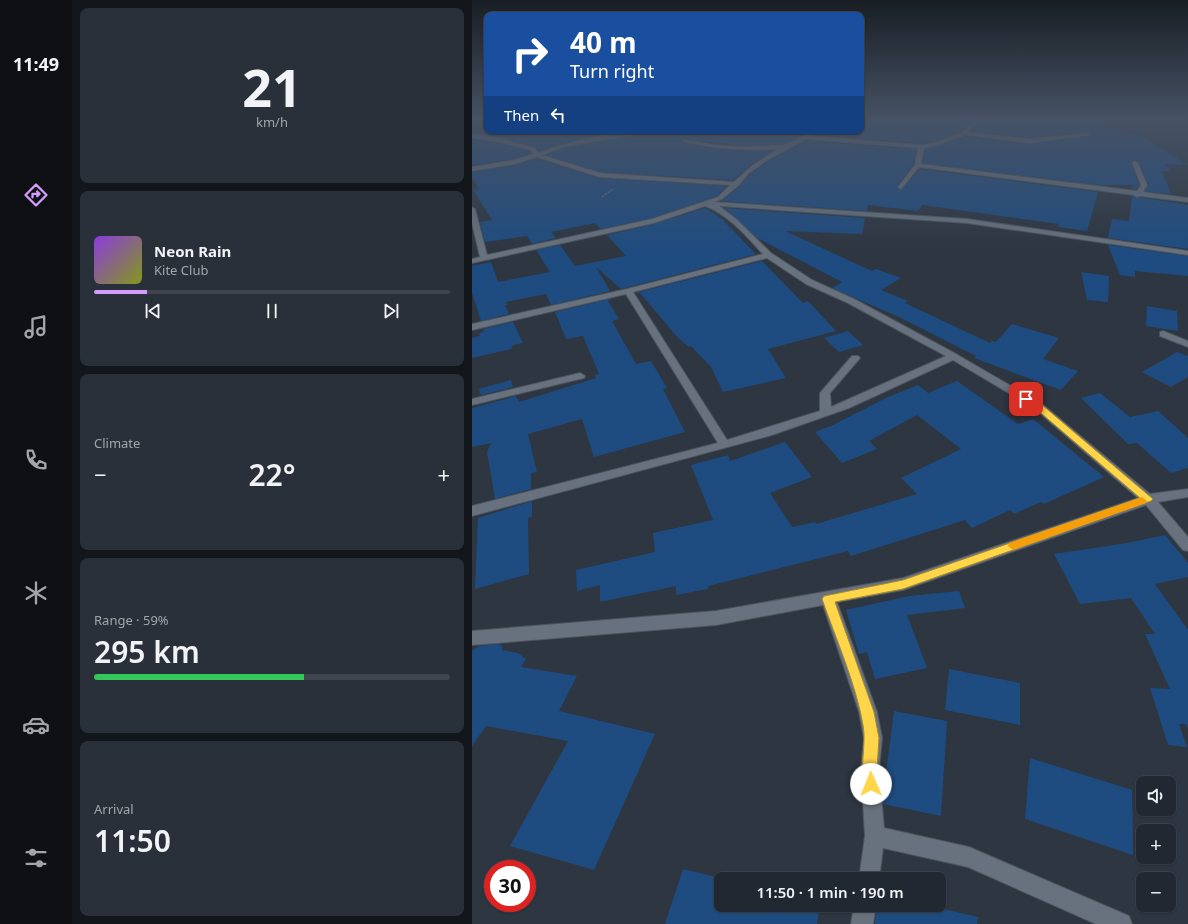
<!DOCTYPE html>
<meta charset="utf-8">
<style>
body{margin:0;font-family:"Noto Sans",sans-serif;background:#2a3039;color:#f1f3f6;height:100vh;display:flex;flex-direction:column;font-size:15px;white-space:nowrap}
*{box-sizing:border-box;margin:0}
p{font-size:13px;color:#a2a6ab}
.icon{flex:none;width:22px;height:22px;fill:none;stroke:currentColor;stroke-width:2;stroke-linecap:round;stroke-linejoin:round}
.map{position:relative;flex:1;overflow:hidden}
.panel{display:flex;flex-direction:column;gap:8px;padding:8px;background:#13161b;width:400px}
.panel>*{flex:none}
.guide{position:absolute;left:12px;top:12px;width:380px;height:122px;border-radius:8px;box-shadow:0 1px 3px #0004,0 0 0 1px #3f444d;background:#1a4fa0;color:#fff;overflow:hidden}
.fabs{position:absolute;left:664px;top:776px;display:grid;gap:8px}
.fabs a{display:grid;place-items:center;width:40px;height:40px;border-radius:8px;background:#222831;box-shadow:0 1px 3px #0004,0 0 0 1px #3f444d;font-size:20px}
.speed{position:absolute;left:12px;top:860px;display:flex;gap:8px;font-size:20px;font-weight:700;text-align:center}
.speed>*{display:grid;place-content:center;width:52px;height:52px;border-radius:50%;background:#222831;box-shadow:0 1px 3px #0004,0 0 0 1px #3f444d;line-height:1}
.speed .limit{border:6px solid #d22;background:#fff;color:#111}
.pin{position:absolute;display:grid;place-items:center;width:34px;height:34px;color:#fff;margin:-17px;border-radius:8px;box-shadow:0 2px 6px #0006}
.me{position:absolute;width:44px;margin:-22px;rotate:359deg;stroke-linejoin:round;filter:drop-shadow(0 0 3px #0008)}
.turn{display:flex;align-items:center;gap:14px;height:84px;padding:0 20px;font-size:18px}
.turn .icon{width:52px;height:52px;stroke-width:2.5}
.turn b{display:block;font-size:28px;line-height:34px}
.then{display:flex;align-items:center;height:38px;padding:0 20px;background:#0003;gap:8px;font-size:15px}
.big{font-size:30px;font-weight:600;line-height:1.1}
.panel .tile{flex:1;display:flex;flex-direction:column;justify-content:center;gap:6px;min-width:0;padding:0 14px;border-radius:8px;background:#2a3039}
.panel .dial{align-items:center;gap:0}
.dial b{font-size:52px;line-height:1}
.song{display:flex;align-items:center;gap:12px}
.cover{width:48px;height:48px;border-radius:6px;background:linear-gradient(135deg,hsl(270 70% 55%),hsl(70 70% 35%))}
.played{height:4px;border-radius:2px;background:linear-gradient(90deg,#d49cfc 15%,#3f444d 15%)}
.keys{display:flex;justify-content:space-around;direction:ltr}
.heat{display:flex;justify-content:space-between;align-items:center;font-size:22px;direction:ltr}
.charge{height:6px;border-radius:3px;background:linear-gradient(90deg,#34c759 59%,#3f444d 0)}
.trip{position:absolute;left:242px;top:872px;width:232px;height:40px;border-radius:8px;background:#222831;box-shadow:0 1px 3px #0004,0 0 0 1px #3f444d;font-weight:600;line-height:40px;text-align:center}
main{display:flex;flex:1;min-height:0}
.menu{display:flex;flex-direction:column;width:72px;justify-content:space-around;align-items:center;background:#0e1014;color:#a2a6ab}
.menu .icon{width:28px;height:28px}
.menu .active{color:#d49cfc}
.menu b{font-size:18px;color:#f1f3f6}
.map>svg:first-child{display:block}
.building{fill:#1f4c80}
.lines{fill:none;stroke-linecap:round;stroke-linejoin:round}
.street-casing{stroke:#4d545d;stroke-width:2}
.path{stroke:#606872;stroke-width:1.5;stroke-dasharray:2.5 1;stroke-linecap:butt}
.street{fill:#68727e;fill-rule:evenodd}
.route{fill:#ffd54a;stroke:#a68a30}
.slow{fill:#f59e0b}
</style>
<main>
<nav class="menu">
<b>11:49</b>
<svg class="icon active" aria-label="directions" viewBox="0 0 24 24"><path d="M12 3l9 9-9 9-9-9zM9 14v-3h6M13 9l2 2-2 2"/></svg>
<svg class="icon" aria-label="music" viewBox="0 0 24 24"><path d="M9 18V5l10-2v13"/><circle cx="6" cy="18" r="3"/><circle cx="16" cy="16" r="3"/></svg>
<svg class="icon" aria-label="phone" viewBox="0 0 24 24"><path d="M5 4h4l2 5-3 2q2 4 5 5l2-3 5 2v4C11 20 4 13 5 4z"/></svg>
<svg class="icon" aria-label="climate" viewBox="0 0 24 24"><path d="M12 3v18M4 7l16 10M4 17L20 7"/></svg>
<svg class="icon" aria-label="car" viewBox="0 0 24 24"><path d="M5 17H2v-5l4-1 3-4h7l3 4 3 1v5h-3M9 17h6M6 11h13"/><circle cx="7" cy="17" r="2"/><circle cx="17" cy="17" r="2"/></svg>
<svg class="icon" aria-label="filters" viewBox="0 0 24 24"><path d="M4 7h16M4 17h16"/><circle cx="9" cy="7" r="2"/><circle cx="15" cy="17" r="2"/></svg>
</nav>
<section class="panel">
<div class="tile dial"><b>21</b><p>km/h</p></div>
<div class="tile">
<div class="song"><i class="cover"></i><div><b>Neon Rain</b><p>Kite Club</p></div></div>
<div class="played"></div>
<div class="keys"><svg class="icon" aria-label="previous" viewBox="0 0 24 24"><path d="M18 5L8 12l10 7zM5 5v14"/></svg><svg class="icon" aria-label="pause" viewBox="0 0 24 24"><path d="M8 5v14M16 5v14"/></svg><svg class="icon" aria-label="next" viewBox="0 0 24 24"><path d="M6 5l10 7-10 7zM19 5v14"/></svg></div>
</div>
<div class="tile"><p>Climate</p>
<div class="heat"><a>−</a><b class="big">22°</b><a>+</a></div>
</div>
<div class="tile"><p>Range · 59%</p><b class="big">295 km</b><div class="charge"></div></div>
<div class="tile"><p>Arrival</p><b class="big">11:50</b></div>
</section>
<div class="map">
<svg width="716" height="924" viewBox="0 0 716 924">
<rect width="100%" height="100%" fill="#2d3641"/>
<g class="building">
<path d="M389,121h110l-11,11 -25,10 -14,1 -105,-8 6,-4h39z"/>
<path d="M507,121h110l44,14h7l48,30 -23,-1 6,7h-9l9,23 -26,-3 3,-7 -9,-22 -3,-2 -5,3 8,22 -3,4h-4l1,-4h-33l-177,-22 2,-14 40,-12 65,7 61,-8 1,-1 -4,-3 -58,5 -59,-6z"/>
<path d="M15,131h138l-45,8 -41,12 -4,-4 -36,-10 -21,-4z"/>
<path d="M182,131h156l-26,13 -39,2 -62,-7 1,4 24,5 35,3h29l-20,13 -19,16 -133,-8 -53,-17 17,-7z"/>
<path d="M0,140l27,3 31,8 1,2 -17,6 -42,6z"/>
<path d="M334,141l110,8 -2,15 -17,22 4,4 19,-21 178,23 -11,39 -29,-4 1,-3 -137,-19 -4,6 -50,-6 -1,6 -146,-10 19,-15 10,-12 17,-12z"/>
<path d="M65,159l62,19 128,8 -10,10 -65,22 -51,11 -6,-6 -44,9 5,6 -24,6 -5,-8 -42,6 -5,-20 12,-2 -19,-30 6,-1 -7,-12v-5l43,-7z"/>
<path d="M660,196l56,9v44l-80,-11 4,-19 17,2z"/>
<path d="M233,208l26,16 -10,-6 35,36 -135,35 -25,-22 14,24 -59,14 -5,-11 -40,8 1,3h-2l4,9 -28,7 -9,-28v-27l19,-4 7,20 52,-10 -14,-22 24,-5 15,21 51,-10 -19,-21 47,-11z"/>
<path d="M252,208l141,10 -3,16 -77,-3 87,40 4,-2 25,9 -20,12 27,11 -3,2 85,40 2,-2 4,1 16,-18 47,14 -16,21 35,12 -17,19 -87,-32 2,-2 -75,-38 -69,-30 10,-6 -85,-44z"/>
<path d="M636,245l80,11v20l-53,-5v6l-15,-2z"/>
<path d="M290,261l41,42 5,-2 28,30 -68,18 18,29 -63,14 -12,-25 -20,-21 -2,1 -11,-9 -38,-45h-5z"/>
<path d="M609,272l28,4 -1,26 -21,-2z"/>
<path d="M142,298l-6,3 11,18 -7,2 24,43 15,-3 16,27 -4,1 22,43 -91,25 -12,-38 -54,15 9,38 -6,1v16l-36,10 -8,-47 4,-9 -19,4v-39l44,-12 3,6 77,-24 -1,-3 4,-1 -16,-38 -17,3 -11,-27z"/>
<path d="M675,306l30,5 1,20 -32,-5z"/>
<path d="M41,322l10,21 -10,2 -2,4 -39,9v-20l8,-2 -1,-3 5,-1 -1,-3z"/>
<path d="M376,331l15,14 -24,7 -15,-14z"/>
<path d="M705,352l11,4v21l-17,10 -29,-15z"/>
<path d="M39,380l2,7 -32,8 -2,-6z"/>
<path d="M485,381l61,43 15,-5 71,58 -60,27 -3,-2 -27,12 -4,-4 -38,18 -7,-8 -114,36 -3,-5 -140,35v3l-32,6v-9l-76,16v-17l-23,6 -1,-21 79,-18 -2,-19 60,-13 -22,-55 37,-10 2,6 55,-19 27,35 -42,16 22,34 23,-5 1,2 101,-30 -16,-16 60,-29 -44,-34 -48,26 8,8 -35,14 -27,-31 18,-7 55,-28 30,-12 10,8z"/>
<path d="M628,393l30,24 28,-6 30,27v30l-17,5 -34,-30 -9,1 -47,-46z"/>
<path d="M60,501v16l-4,1 1,56 -54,15 3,-71z"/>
<path d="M693,535l23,28v14l-33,7 33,46v98l-2,-4h-7l8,23 -19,-2 -18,-57 20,1 -25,-55h10l-24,-36 -51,6 -26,-50 73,-11z"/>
<path d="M487,591l6,17 -58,7 20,53 -52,11 -8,-27 -8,2 -13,-44 63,-14z"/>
<path d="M25,644l5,1v5l16,3 8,6 -5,8 56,9 -18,35 96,23 -61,136 -84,-24 58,-105 -82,-15 -14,20v-95l7,-5z"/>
<path d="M477,669l71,14v42l-75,-15z"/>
<path d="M422,711l53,10 -6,95 -58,-12v-8z"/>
<path d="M558,758l102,32 1,65 -108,-36z"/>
<path d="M211,869l41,10h-3v26h99l-3,19h-152z"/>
<path d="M405,905h49l52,12 -1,7h-102z"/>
</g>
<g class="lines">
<g class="street-casing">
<g id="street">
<path d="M501,121h5l-10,11 62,7 58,-6 3,2 -61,8 -65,-8 -27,10 -14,3 -3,16 216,27 4,-6 -9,-22 3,-2 3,2 9,22 -4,7 45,6v4l-48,-6 -3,1 -3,-2 -215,-28 -18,22 -3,-2 17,-22 3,-17 -112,-9 -40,22 -17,12 -10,12 -17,14 -8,3 253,17 221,32v4l-221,-32 -248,-17 17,13 35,34 41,27 42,19 102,55 86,50 108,90 38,-5v8l-30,5 30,35v14l-5,-1 -37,-45 -243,85 -66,12 40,110 5,26 -3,32 5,58 85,19 160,69 3,8h-36l-128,-57 -85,-19 -4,31h-20l6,-43 -4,-66 3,-32 -5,-26 -36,-107 -107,20 -244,20v-14l244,-20 187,-33 235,-80 -104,-90 -81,-48 -104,48 -77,27 -300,81v-10l246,-63 -92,-149 -154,36v-6l155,-35 136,-35c-18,-19 -34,-39 -58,-48l-51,17 -182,40v-4l8,-2 -8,-34v-16l3,2 12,46 165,-36 66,-22 12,-12 -131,-8 -62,-20 -22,7 -43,7v-4l42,-7 19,-6 -2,-4 -32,-8 -27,-4v-4l27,4 36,10 3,5c36,-13 76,-22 115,-22l-89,16 -22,8 58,18 134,9 19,-17 25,-16c-32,2 -62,0 -94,-7v-2l31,5 30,2 39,-2 30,-14h7l-10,5 110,9 14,-2 26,-10zM295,258l39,26 42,19 98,53 -115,51 -1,-14 30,-35 -2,-2h-6l-32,37v18l-93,29 -94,-148z"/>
<path d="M691,331l25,10v6l-28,-11v-4z"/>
<path d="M108,373l5,3 -1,2 -112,27v-6z"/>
<path d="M382,905h22l-3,19h-22z"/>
</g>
</g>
<path class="path" d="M130,197l11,-8"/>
<use href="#street" class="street"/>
</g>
<linearGradient id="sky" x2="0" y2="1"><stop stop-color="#191e24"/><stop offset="0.48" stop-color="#465265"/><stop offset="1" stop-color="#465265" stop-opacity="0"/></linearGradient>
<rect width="716" height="250" fill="url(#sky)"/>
<path class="route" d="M554,396l15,8 112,95 -2,2 -248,88 -68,13 39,110 5,26 -2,32 1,14 -2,5 -5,2 -5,-2c-8,-20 1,-44 -3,-64 -7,-41 -27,-86 -41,-126l2,-3 79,-16 237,-82 -105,-90 -12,-7 -1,-2z"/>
<path class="slow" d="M670,497l5,4 -1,2 -133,47 -5,-4 1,-3z"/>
</svg>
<div class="fabs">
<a><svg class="icon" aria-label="sound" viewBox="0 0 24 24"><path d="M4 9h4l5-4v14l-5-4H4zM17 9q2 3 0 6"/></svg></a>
<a>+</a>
<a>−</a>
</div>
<div class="speed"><div class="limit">30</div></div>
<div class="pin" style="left:554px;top:399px;background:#d93025"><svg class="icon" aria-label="arrive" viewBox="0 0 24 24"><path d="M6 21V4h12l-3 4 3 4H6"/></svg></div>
<svg class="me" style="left:399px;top:784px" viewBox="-20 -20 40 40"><circle r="19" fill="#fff"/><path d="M0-13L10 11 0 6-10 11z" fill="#ffd54a"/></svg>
<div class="trip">11:50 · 1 min · 190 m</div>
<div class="guide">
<div class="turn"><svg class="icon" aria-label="right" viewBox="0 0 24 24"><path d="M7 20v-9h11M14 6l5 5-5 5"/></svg><div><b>40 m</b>Turn right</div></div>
<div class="then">Then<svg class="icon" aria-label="left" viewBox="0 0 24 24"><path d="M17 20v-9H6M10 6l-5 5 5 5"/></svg></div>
</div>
</div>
</main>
